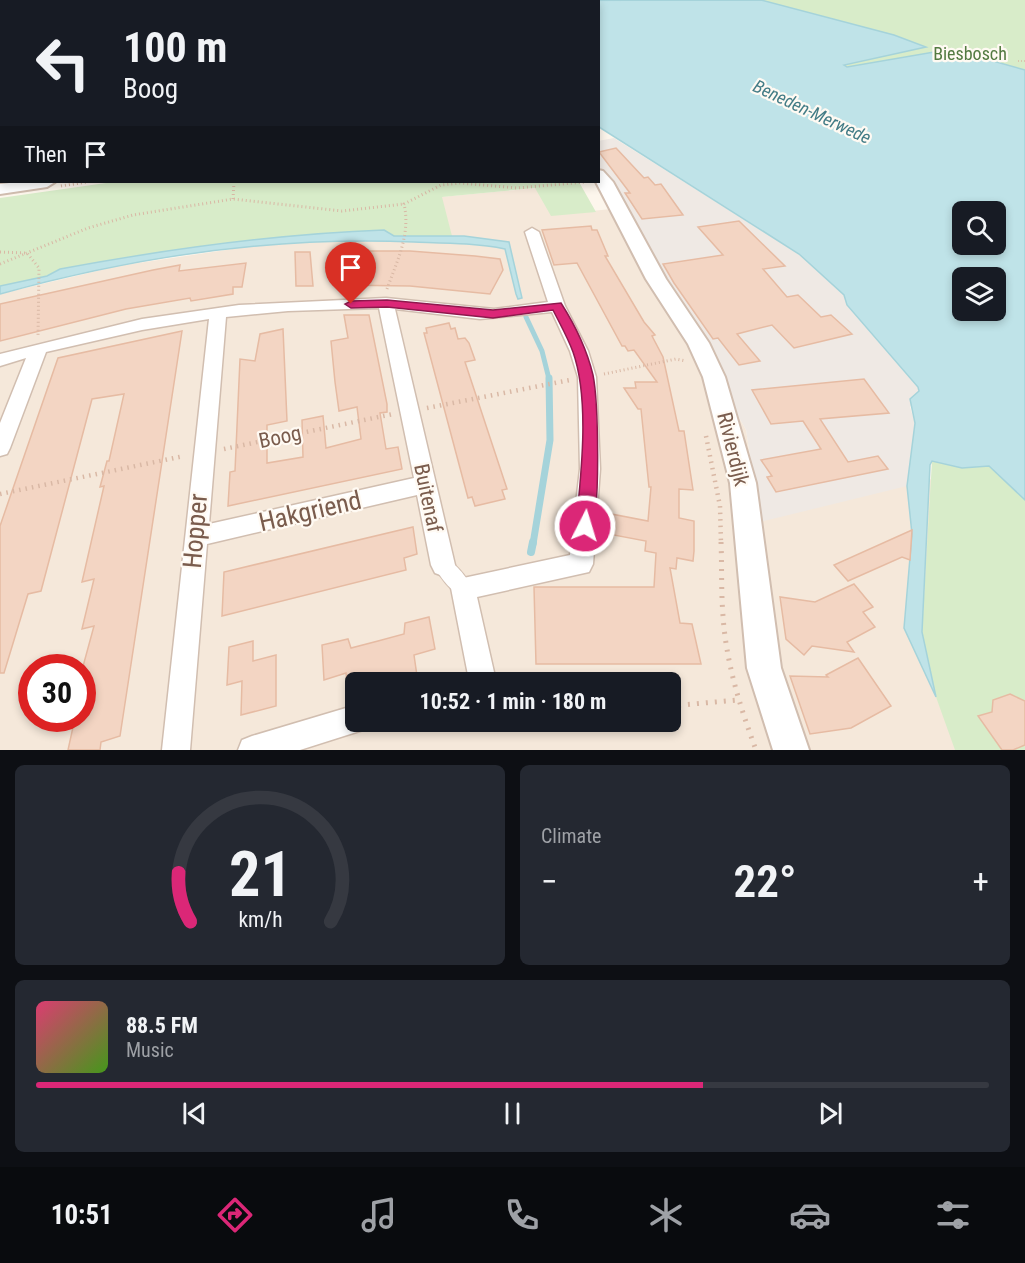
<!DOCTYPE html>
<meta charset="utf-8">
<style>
body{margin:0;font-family:"Roboto Condensed",sans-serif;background:#242831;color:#f1f3f6;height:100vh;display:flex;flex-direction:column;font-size:22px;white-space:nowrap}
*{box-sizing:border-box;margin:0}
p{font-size:20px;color:#9ea1a6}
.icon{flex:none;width:33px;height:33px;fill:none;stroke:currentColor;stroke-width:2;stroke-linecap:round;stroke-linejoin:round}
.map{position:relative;height:750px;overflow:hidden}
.sheet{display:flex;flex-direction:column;gap:15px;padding:15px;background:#0d0f14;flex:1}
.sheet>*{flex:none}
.banner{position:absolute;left:0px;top:0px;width:600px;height:183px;box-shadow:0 3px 9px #0003;background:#171b24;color:#f1f3f6;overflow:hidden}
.tools{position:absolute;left:952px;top:201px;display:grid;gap:12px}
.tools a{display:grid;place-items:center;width:54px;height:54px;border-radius:9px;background:#171b24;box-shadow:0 3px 9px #0003;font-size:30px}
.speed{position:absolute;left:18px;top:654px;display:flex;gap:12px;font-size:30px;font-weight:700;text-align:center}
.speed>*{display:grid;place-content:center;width:78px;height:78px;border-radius:50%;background:#171b24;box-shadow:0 3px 9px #0003;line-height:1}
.speed .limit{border:9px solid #d22;background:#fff;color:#111}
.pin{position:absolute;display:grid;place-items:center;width:51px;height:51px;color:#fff;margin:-62px -26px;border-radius:50% 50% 50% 0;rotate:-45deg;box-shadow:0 0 6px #0007}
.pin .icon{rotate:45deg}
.me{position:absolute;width:66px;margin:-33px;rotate:5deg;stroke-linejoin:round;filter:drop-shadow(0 0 4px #0008)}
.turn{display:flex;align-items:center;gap:21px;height:126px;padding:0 24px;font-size:27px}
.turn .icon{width:78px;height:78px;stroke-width:2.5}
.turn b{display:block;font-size:42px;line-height:51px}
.then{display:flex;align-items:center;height:57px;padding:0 24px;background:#0003;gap:12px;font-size:22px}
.big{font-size:45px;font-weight:700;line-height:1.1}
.sheet .card{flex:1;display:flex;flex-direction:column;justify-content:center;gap:9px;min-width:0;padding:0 21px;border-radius:9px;background:#242831}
.sheet .dial{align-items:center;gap:0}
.dial svg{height:156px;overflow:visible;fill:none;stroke:#363941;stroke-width:7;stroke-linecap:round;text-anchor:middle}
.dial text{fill:#f1f3f6;stroke:none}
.song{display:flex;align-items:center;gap:18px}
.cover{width:72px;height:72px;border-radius:9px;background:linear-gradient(135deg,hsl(340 70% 55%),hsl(100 70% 35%))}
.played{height:6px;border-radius:3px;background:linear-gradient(90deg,#db2777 70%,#363941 70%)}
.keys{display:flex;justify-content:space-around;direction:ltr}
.heat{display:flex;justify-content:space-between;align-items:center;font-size:33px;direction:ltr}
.sheet .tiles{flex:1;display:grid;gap:15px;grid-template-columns:1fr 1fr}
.card:last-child{grid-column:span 2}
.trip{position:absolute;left:345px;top:672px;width:336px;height:60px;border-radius:9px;background:#171b24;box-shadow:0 3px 9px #0003;font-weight:700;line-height:60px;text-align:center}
.tabs{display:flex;height:96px;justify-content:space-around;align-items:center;background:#090b0e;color:#9ea1a6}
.tabs .icon{width:42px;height:42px}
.tabs .on{color:#db2777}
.tabs b{font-size:27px;color:#f1f3f6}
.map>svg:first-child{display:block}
.residential{fill:#f5e8da;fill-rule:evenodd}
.industrial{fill:#efe9e4}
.green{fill:#d8ecc9}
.water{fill:#bfe3e8;stroke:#a5d3da;stroke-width:1.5;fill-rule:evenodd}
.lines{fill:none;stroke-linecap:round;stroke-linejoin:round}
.stream-far2{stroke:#a5d3da;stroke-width:5}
.stream-far1{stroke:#a5d3da;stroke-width:7}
.stream{stroke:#a5d3da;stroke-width:8}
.building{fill:#f3d5c3;stroke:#e6bba3;stroke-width:1.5}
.service-casing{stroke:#d1beb0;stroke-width:3}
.pedestrian-casing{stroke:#d1beb0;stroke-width:2}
.minor-casing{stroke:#d1beb0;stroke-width:3}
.tertiary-casing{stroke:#d1beb0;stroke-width:4}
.motorway-casing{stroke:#dad1cd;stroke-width:3}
.path-far3{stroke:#d9b8a5;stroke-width:1.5;stroke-dasharray:1 2;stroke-linecap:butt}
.path-far2{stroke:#d9b8a5;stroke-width:3;stroke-dasharray:1 3;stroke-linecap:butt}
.path-far1{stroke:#d9b8a5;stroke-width:4.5;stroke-dasharray:1.5 5;stroke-linecap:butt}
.path{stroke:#d9b8a5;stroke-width:5;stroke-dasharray:2 7;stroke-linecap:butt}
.service{fill:#fff;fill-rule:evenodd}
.pedestrian{fill:#fff;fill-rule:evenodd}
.minor{fill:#fff;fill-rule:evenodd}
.tertiary{fill:#fff;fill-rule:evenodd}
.motorway{fill:#f7b7a3;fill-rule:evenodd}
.route{fill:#db2777;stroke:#8e194d;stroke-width:1.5}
.labels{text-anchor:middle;stroke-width:4.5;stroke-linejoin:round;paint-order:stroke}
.far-park-label{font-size:18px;fill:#537a41;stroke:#fffaf3}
.far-water-label{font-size:18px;font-style:italic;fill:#437c86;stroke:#fffaf3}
.street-label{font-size:21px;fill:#7a5c4d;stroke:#fffaf3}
.near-street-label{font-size:26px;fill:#7a5c4d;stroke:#fffaf3}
</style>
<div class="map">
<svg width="1025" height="750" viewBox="0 0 1025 750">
<rect width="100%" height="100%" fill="#fdf6ec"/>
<path class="residential" d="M537,188l15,27 69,-7 125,222 14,91 246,-60 19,17v272h-1025v-456l118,-28 142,-21 137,-7 54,1 -10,-42zM32,668h50v50h-50zM356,682h314v40h-314z"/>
<path class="industrial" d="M614,138l185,116 45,41 3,10 71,82 1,4 -9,16 5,16 -8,63 -147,36 -14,-92 -147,-262 -1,-27z"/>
<g class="green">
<path d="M683,0h342v133l-177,-66z"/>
<path d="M113,182h466l17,30 -45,4 -16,-28 -93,9 10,39h-58l-10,-6c-110,5 -216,19 -324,39l-13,7 -47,10v-88z"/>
<path d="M932,461l30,7 27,-2 36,34v250h-70l-19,-53 -14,-65z"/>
</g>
<g class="water">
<path d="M761,0l133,35 32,12 -82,18 3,2 93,-16 35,5 50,14v430l-36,-34 -27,2 -30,-7 -2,4 -8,167 14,65 -32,-69 8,-94 -5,-48 8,-63 -5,-24 9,-8 -1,-4 -71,-82 -3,-10 -45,-41 -200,-127 -1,-125 -375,-1zM963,212h33v32h-33zM963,278h33v32h-33z"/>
<path d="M384,230l10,6h70l45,6 13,56 -4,1 -2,-5 -11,-45c-29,-6 -61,-6 -91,-7 -138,-6 -281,15 -414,52v-8l47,-10 13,-7c108,-20 214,-35 324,-39z"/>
</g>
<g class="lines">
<path class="stream-far2" d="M526,317l16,34 7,28"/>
<path class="stream-far1" d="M533,544l17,-104 -1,-62"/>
<path class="stream" d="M531,552l2,-10"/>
</g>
<g class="building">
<path d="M616,148l28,30 4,-1 7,8 6,-1 22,31 -41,4 -17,-26h5l-31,-41z"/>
<path d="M739,221l46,45 -22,3 24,28 11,-2 23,22 10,-2 21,19 -58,14 -22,-23 -35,9 23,27 -21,4 -21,-27 -5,1 -39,-56 -11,-19 60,-9 -25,-28z"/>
<path d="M591,226l1,4h5l11,26h-3l39,66 11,13 -3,1 11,21 16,74h5l9,59 -14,-1v29l15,3v30l-1,10 -16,-3 -1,11 -6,-1 10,55 12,1 9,40h-165l-2,-77h120l2,-34 -11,-2 1,-10 -43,-8 3,-20 42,8 3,-34h-2l-8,-78h-3l-14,-21h12l-1,-6h22l-23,-32 -6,1 -3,-5h-3l-45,-83 -23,2 -12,-35z"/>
<path d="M335,251h75l65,5 25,3 3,11 -13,24 -80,-8 -70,-1z"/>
<path d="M295,252h15l3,34h-17z"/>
<path d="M246,263l-4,24h-9v7l-42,7 -1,-3 -64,11 -126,32v-37l153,-34 27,-5 -1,6z"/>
<path d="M344,315h25l18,89v8l-7,1 6,36 12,-2 4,22 -174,37 2,-34 5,-1 5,-112 15,2 5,-27 23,-5 4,92 -20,4v38l36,-6 -1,-37 21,-4 3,32 35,-9 -4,-32 -18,4 -4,-29 -4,-41 17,-3z"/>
<path d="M449,323l2,6 4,-1 3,11 7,-1 4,5 6,17 -10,2 42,127 -5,1 3,9 -30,7 -3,-9 -4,1 -44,-165h3l-1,-5z"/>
<path d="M182,331l-62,405 -19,6 -1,8h-32l7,-32h7v-48l12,-44 -12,3 12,-50 -12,3 22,-96 -4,1 7,-26h2l15,-67 -32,5 -51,192 -13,3 -24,79h-4v-147l58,-168z"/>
<path d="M864,379l25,34 -69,6 28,43 30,-6 10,13 -112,23 -9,-15 5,-1 -11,-16 60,-11 -18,-28 -32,3 -19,-34z"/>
<path d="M413,527l4,27 -13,4 2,12 -184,46 2,-44z"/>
<path d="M912,530l-2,30 -8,-3 -54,24 -14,-16z"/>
<path d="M854,584l19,23 -10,5 12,15 -28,15 7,10 -42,-6 -8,9 -18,-16 -6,-42 35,5z"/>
<path d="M429,617l6,32 -21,6 3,21 -24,6h-46l-1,-9 -22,7 -2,-35 26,-6 3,9 27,-7 26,-7 1,-11z"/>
<path d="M253,641v20l23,-6v51l-35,9 1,-34 -15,4 2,-38z"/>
<path d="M858,658l33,48 -40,22 -41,6 -20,-58 38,1 -2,-2z"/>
<path d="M1010,694l15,7v44l-12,5h-11l-24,-34 14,-4 1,-12z"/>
</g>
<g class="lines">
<g class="service-casing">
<path id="service" d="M1,7l1,3h-2v-2z"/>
</g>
<g class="pedestrian-casing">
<path id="pedestrian" d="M443,557c11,4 24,20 29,31l-3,6 -6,3c-12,-5 -24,-21 -29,-32l3,-6z"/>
</g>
<g class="minor-casing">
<g id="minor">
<path d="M532,228l7,4 26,74 23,45 8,26 4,92 -7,95 -4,8 -112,25 19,84 -30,1 2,-7 -17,-87 3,-8 116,-25 10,-86 -2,-92 -8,-26 -18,-39 -72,7 -85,-10 60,256 -4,8 -8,3 -8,-3 -4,-8 -14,-70 -210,49 -17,206h-28l47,-431 -67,11 -96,22 -36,96 -3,6 -7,2v-33l26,-65 -26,8v-12l142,-35 97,-14 147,-7 108,11 54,-7 -23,-70zM379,308l35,170 -205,46 17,-207 62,-6z"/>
<path d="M356,705v17h13l-3,7 -66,21h-62l4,-10 10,-4z"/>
</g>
</g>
<g class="tertiary-casing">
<g id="tertiary">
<path d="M598,170l5,1 10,11 53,97 43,64 16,34 31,106 25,185 28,82h-36l-26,-82 -17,-185 -27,-106 -15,-33 -42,-65 -50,-97h2z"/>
<path d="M19,182h36l-8,5 -47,7v-10z"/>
</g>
</g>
<g class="motorway-casing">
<g id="motorway">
<path d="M46,0h16l-17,2z"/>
<path d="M77,0h15l-16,2z"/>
<path d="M0,21h2l-2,9z"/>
<path d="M2,49v10l-2,1v-10z"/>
</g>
</g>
<path class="path-far3" d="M1018,61h7"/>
<g class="path-far2">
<path d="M61,186l26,-4"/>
<path d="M233,199l1,-17"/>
<path d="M0,252l27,1 12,15 -1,69"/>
<path d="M0,264l88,-36 45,-13 100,-16 109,12 62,-7"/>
<path d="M387,289c10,-28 24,-55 17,-85l37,-19 19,-2 57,5 68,-6"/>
<path d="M604,374l72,-15 10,2"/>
</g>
<g class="path-far1">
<path d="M427,408l143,-28"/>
<path d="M706,436l14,70 1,38"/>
<path d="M224,449l169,-35"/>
<path d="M0,494l184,-38"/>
</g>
<g class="path">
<path d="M721,542c1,25 0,49 2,74 3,46 17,91 33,134"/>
<path d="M670,706l68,-6"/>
</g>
<use href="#service" class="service"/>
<use href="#pedestrian" class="pedestrian"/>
<use href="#minor" class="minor"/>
<use href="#tertiary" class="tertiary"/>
<use href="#motorway" class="motorway"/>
</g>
<path class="route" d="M387,300l106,10 68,-7c14,22 26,47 32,72 5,25 8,135 -2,156l-6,3 -6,-3 -3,-5c5,-50 14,-126 -3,-174 -5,-14 -13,-28 -20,-42l-60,8 -106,-11 -36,1 -6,-4 6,-3z"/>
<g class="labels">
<g class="far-park-label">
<text x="970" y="60">Biesbosch</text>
</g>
<g class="far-water-label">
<text transform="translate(812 112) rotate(25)" y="6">Beneden-Merwede</text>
</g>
<g class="street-label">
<text transform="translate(280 437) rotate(-12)" y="7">Boog</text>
<text transform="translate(733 449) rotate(76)" y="7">Rivierdijk</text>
<text transform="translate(428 498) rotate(78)" y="7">Buitenaf</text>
</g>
<g class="near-street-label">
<text transform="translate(310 511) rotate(-13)" y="9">Hakgriend</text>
<text transform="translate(195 531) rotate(-85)" y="9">Hopper</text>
</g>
</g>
</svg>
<div class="tools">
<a><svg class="icon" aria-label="search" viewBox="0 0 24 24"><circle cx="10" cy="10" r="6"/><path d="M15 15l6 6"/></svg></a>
<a><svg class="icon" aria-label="layers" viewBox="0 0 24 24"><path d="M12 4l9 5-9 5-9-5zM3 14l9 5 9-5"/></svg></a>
</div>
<div class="speed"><div class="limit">30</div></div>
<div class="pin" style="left:351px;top:304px;background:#d93025"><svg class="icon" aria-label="arrive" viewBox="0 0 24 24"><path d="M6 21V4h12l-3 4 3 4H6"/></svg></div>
<svg class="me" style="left:585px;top:526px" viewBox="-20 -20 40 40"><circle r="17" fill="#db2777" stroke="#fff" stroke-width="3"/><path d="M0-11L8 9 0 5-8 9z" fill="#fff"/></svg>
<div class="trip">10:52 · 1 min · 180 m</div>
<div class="banner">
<div class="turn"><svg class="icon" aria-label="left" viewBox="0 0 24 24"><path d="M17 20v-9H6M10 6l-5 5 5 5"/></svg><div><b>100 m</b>Boog</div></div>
<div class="then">Then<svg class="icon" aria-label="arrive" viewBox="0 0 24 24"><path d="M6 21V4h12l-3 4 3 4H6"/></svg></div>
</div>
</div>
<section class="sheet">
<div class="tiles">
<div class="card dial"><svg viewBox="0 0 100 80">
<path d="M14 69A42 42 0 1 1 86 69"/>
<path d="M14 69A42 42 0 0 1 8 44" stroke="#db2777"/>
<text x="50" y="56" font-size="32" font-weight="700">21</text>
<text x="50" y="72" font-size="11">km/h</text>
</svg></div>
<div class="card"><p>Climate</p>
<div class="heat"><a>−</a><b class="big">22°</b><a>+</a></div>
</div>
<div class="card">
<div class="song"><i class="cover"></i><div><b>88.5 FM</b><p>Music</p></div></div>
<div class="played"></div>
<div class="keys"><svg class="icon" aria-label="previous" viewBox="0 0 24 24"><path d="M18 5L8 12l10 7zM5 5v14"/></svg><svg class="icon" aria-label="pause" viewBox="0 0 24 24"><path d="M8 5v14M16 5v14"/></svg><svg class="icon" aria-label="next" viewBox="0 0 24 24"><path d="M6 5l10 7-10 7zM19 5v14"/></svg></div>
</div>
</div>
</section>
<nav class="tabs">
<b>10:51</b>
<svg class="icon on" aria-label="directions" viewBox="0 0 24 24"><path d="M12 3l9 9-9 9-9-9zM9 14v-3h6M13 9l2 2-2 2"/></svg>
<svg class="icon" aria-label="music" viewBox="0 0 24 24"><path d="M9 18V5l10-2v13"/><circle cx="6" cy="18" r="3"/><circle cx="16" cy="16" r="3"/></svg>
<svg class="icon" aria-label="phone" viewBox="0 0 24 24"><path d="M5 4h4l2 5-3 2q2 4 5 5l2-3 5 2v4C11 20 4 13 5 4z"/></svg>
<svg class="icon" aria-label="climate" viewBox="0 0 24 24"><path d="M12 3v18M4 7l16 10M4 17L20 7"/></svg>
<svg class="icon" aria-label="car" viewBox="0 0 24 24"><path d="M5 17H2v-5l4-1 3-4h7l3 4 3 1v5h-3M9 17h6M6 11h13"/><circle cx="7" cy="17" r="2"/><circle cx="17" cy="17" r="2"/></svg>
<svg class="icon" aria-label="filters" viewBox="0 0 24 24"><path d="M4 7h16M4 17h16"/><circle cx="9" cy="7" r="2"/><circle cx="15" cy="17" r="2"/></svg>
</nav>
